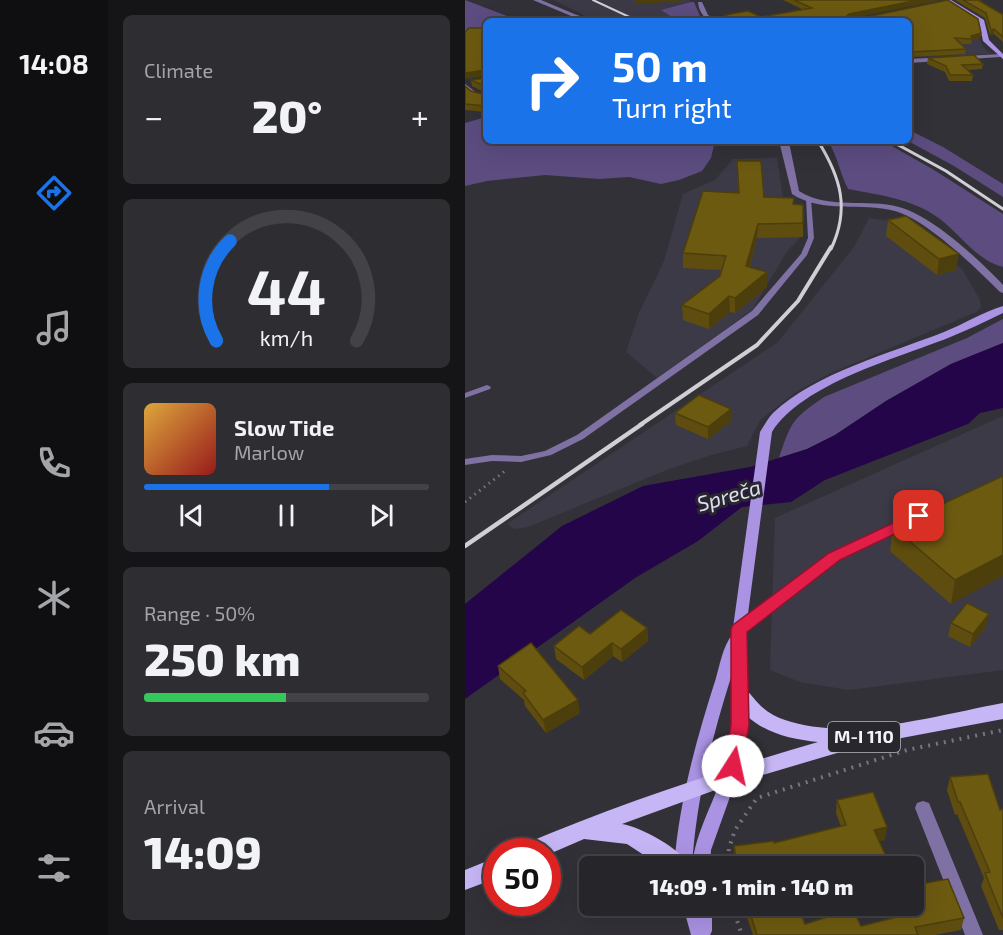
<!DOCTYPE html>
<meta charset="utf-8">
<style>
body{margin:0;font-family:"Exo 2",sans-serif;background:#2e2d32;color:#f1f3f6;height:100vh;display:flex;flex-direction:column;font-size:22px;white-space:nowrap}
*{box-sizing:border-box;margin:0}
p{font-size:20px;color:#a4a5a8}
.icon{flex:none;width:33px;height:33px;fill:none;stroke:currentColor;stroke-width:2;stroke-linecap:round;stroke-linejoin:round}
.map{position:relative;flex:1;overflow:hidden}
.side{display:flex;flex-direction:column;gap:15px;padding:15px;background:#151417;width:357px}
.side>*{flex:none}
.guide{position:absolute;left:18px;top:18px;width:429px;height:126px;border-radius:9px;box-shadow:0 6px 24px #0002,0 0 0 2px #424247;background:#1a73e8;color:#fff;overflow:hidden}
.speed{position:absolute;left:18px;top:838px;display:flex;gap:12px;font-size:30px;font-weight:700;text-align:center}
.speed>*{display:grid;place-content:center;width:78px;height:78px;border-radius:50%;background:#26252a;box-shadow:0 6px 24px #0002,0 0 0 2px #424247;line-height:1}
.speed .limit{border:9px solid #d22;background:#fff;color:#111}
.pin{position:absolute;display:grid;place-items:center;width:51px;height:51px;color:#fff;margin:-26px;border-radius:12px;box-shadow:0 3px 9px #0006}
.me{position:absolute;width:66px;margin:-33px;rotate:10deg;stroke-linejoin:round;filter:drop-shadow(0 0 4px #0008)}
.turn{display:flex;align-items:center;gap:21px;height:126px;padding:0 30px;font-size:27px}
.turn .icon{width:78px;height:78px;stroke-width:2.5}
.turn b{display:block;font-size:42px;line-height:51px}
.big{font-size:45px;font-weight:800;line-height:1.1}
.side .widget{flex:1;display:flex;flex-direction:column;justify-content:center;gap:9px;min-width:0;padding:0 21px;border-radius:9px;background:#2e2d32}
.side .dial{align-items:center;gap:0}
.dial svg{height:156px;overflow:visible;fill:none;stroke:#424247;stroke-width:7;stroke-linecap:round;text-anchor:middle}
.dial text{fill:#f1f3f6;stroke:none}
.song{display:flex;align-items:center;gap:18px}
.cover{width:72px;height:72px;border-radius:9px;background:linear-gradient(135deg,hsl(40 70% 55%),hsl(0 70% 35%))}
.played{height:6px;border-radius:3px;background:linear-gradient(90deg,#1a73e8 65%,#424247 65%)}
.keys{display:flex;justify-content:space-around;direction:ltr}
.heat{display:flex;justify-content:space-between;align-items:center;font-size:33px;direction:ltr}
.charge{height:9px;border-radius:4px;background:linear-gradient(90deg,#34c759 50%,#424247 0)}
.trip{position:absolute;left:114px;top:856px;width:345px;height:60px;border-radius:9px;background:#26252a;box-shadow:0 6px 24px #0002,0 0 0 2px #424247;font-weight:800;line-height:60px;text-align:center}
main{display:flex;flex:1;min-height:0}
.tab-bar{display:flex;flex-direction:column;width:108px;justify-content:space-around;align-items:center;background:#0f0f11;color:#a4a5a8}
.tab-bar .icon{width:42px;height:42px}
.tab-bar .on{color:#1a73e8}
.tab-bar b{font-size:27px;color:#f1f3f6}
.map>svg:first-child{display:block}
.built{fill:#3d3a47}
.green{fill:#5c4c80}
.water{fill:#240549}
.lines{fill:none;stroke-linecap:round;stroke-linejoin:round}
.path-far1{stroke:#77757b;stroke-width:3;stroke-dasharray:1.5 4.5;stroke-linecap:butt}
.path{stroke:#77757b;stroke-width:4;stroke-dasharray:2 6;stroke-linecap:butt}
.service{fill:#7f71a3;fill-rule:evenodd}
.minor{fill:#7f71a3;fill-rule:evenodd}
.tertiary{fill:#7f71a3;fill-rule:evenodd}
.secondary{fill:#aa93e3;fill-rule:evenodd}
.primary{fill:#c7b6f5;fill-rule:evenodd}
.rail-far3{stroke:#d1cfd5;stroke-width:2}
.rail-far2{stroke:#d1cfd5;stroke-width:3}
.rail-far1{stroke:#d1cfd5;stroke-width:4}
.rail{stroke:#d1cfd5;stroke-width:4.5}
.wall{fill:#5e4d0f}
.shaded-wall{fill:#4c3f0c}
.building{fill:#6d5a11;stroke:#4c3f0c;stroke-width:1.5}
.route{fill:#e11d48;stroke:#92132f;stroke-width:1.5}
.labels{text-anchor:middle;stroke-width:6;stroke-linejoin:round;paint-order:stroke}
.shield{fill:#29272e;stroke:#b7b6bb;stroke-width:1.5}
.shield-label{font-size:18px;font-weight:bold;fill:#f4f3f8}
.water-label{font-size:21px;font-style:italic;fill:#e2def2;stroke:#29272e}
</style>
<main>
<nav class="tab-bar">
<b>14:08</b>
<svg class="icon on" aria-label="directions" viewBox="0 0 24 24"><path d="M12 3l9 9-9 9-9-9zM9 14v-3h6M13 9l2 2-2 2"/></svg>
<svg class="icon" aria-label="music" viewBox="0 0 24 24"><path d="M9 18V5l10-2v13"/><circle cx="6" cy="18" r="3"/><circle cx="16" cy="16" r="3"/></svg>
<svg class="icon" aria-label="phone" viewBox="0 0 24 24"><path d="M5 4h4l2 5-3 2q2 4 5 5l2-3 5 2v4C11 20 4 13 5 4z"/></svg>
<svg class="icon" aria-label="climate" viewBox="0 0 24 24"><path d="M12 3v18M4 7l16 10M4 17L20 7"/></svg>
<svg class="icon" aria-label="car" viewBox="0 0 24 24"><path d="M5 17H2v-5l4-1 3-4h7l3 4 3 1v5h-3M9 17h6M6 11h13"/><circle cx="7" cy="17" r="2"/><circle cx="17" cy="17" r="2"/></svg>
<svg class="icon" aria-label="filters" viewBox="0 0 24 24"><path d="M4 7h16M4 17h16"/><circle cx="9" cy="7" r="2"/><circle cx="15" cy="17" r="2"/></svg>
</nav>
<section class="side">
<div class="widget"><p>Climate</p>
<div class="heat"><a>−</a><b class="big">20°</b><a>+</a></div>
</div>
<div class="widget dial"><svg viewBox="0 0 100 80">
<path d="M14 69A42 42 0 1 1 86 69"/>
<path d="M14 69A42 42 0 0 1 21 18" stroke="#1a73e8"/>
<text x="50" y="56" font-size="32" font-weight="700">44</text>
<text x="50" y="72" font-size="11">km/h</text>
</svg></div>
<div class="widget">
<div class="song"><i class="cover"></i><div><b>Slow Tide</b><p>Marlow</p></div></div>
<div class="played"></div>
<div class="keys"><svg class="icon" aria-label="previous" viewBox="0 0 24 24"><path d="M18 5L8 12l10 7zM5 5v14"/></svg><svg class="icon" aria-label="pause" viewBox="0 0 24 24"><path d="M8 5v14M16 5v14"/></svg><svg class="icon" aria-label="next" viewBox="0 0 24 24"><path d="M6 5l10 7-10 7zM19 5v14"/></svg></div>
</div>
<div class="widget"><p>Range · 50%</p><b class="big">250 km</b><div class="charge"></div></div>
<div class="widget"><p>Arrival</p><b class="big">14:09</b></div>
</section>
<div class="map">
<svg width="538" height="935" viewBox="0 0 538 935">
<rect width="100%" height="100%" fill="#333138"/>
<g class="built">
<path d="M89,0h135l2,2 -29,8 16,11h-82z"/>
<path d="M514,38l5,10 7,6 -67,3 -12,-1 48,-17z"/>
<path d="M312,158l7,48 18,30 -14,14 -36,60 -95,68 -31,-26 13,-39 25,-52 19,-67 32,-14 18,-21z"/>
<path d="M404,218l40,6 53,45 18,31 1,7 -5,5 -145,61 -35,19 -36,28 -13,26 -36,9 -42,14 -141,58 -13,2 -8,-5 271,-182 76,-95z"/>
<path d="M538,416v254l-154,20 -49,-8 -30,-12 5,-152z"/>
</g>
<g class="green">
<path d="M0,0l42,16 3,3 -24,2v10l-21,8z"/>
<path d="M226,2h3l6,14 8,5h-30l-17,-11z"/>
<path d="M21,117v24h229l-4,17 -9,13 -23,9 -18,4 -32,-7 -30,2 -54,-4 -58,6 -22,5v-63z"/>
<path d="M444,130l34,17 60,37v13l-49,-31 -46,-25z"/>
<path d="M363,141h55l51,29 69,44v53c-27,-7 -42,-32 -63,-48 -26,-20 -61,-24 -92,-30 -8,-16 -11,-34 -20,-48z"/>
<path d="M538,319v24l-52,21 -65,37 -51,34 -28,14 -28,9c12,-36 13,-39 45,-61l143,-59z"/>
</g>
<path class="water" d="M538,343v65l-23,5 -12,11 -143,56 -34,22 -49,5 -44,34 -63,37 -170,121v-95l97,-78 81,-40 107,-19 57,-18 28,-14 51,-34 65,-37z"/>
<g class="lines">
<path class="path-far1" d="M0,502l40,-31"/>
<g class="path">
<path d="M262,867l2,-19 6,-18 22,-32 150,-48 96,-20"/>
<path d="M267,906l10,29"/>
</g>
<g class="service">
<path d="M341,198l5,1 3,39 -7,17 -49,60 -175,124 -32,16 -30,7 -29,-1 -27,4v-6l27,-4 29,1 24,-5 32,-16 175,-124 49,-57 7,-16z"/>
<path d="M22,385l4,2 -1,2 -25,9v-5z"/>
<path d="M438,521l5,3 -2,2 -68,32 -95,74 -4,1 -4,-1 -1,-3 1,-3 95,-72z"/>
</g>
<g class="minor">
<path d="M233,2h4l6,13 9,6c-12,0 -18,-8 -19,-19z"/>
<path d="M113,15l2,3 -18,3 1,-1z"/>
<path d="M537,54v2l-2,1 -91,6v-4z"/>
<path d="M0,84l12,9 9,2v4l-13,-4 -8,-6z"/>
<path d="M458,801l6,2 2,5 52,127h-18l-50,-127 2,-5z"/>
</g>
<g class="tertiary">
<path d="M68,0h8l50,21h-8z"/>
<path d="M314,141h8l3,6 9,44c29,19 68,7 100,16 32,8 81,53 104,78v8l-3,-1c-24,-24 -73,-72 -105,-81 -34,-9 -72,3 -103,-17z"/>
</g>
<g class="secondary">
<path d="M479,0h7l33,20 5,20 14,14v5l-20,-18 -4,-19z"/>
<path d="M538,306v7c-18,9 -36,17 -55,25 -51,20 -146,46 -176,94l-26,197 2,96 -7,41 -30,84 -1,17h-18c3,-36 24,-67 33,-101 8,-30 7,-61 7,-92 -20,63 -36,126 -40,193h-18c5,-65 22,-127 42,-189 4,-14 7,-32 16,-43l28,-203c4,-6 8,-14 13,-19 42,-40 118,-60 171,-81 20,-8 39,-20 59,-26z"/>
<path d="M218,906h29v25l-2,4h-19z"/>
</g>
<g class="primary">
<path d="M276,688c9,3 11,9 17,15 7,8 17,14 27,17 63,22 153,-5 218,-17v16l-139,26 -135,40 -107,39c19,3 60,25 68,43h-28l-35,-23 -43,-5 -37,16v-3h-28l3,-7c97,-41 196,-74 296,-103 -34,-3 -69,-13 -86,-46l2,-5z"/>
<path d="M32,857v21l-32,12v-20z"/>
</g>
<path class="rail-far3" d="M128,0l45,21"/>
<g class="rail-far2">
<path d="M353,141c23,37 32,68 13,108"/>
<path d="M426,141l55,30 57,38"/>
</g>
<path class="rail-far1" d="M175,425l117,-80 41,-44 33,-54"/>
<path class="rail" d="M0,546l177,-122"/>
</g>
<g class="wall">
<path d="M318,0h157l-85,17 7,1 86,-18 30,19 3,14 -1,5 -8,2 -1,4h-10l5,5 -1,5 -55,3 -1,-36h-182l-2,-1v-5l23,-4 13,6 43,-7z"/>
<path d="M490,0h26v1l22,14v27l-9,-8 -4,1 -5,-17z"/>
<path d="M463,58l55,6 -1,5 -14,1 5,5 -1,6h-23l-4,-9 -18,-8z"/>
<path d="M21,78v15l-14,-7 -1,-6z"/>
<path d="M0,86l6,5 15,4v17l-21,-2z"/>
<path d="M272,161l27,36 29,7 10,19v14l-46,1 -7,29 17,5v15l-32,26 -5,-1 -21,17 -26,-9 -1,-15 38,-29 1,-6 -38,-2v-15l55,-60z"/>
<path d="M423,220l68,50 -19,5 -51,-39z"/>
<path d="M210,413l56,8 -23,18 -32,-14z"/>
<path d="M538,476l-52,128 -61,-53 3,-24z"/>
<path d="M486,623l35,4 -16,20 -22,-11z"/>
<path d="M182,628l1,13 -26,21 -9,-6 -29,24 -28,-21 -2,-13 36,-12z"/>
<path d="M33,666l82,47 -34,20 -21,-27 -1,-6 -24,-21z"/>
<path d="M485,777l50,33 3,-1v121h-4l-18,-44 3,-8 -27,-64 -2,1 -8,-25z"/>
<path d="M372,800l48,40 -6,1 12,26h-155l-2,-8v-13l40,-3 67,-16 -5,-14z"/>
<path d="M450,885l49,33 -3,12 -26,5h-182l-10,-29h55l7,18 56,2 56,-14 -4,-11v-9z"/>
</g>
<g class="shaded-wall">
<path d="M171,0h46v1l-46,3z"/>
<path d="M453,0h22l-91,19 -2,-3 2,-2z"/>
<path d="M529,29v5l-4,1 1,-5z"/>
<path d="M516,33l-1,5 -8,2 -1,-4z"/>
<path d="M21,70v6l-21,3v-6z"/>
<path d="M293,224l-1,14 -11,43v-15z"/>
<path d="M494,254l-3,16 -19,5 2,-16z"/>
<path d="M302,272v15l-32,26v-15z"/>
<path d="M264,296l1,16 -21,17v-15z"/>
<path d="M266,409v12l-23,18v-12z"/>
<path d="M538,555v21l-52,28 4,-24z"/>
<path d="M524,614l-3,13 -16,20 3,-13z"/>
<path d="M182,628l1,13 -26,21 -1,-13z"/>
<path d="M147,643l1,13 -29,24 -2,-13z"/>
<path d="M113,700l2,13 -34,20 -3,-13z"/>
<path d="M422,827l-2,13 -13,3 2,-13z"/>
</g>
<g class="building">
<path d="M329,0h124l-69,14 -2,2 15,2 86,-18 30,19 3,14 -10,3 1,3 -17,-1 11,11 -56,3 -1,-1v-30h-172l-12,-6 23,-4 13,6 51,-9z"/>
<path d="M498,0h15l24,14 1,1v22l-9,-8 -3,1 -5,-17z"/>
<path d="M4,28h17l-4,6 4,1v35l-21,3v-41z"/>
<path d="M509,55l9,9 -21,1 11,10h-23l-4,-9 -18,-8z"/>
<path d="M21,78v9l-15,-7z"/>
<path d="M0,86l6,5 15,4v11l-21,-2z"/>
<path d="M272,161h24l3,36 30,1 -1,6 10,1v18l-45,1 -12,42 21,6 -32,26 -6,-2 -20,18 -27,-9 38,-29 6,-20 -43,-3 20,-62 36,2z"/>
<path d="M441,216l53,38 -20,5 -51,-39z"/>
<path d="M234,395l32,14 -23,18 -33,-14z"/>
<path d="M538,476v79l-48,25 -62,-53z"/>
<path d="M502,603l22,11 -16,20 -22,-11z"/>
<path d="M156,610l26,18 -26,21 -9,-6 -30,24 -28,-21 25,-20 11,8z"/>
<path d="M66,643l47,57 -35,20 -20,-27 3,-2 -28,-25z"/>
<path d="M523,774l12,36 3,-1v109l-18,-45 5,-1 -30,-70h-2l-8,-25z"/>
<path d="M408,792l14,35 -13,3 17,37h-153l-4,-21 40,-5v2l72,-18 -9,-25z"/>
<path d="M483,879l16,39 -49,9 3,8h-161l-9,-29h50l7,18 48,-15 8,17 63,-16 -9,-25z"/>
</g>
<path class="route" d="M454,511l7,5 -2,4 -84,40 -93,72 2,93 -7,41 -3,5 -6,2 -7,-2 -2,-5 7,-41v-96l2,-4 96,-72z"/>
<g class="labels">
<rect class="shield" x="363" y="722" width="72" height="30" rx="4.5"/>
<g class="shield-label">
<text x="399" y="743">M-I 110</text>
</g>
<g class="water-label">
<text transform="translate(264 496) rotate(-16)" y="7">Spreča</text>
</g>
</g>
</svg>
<div class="speed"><div class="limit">50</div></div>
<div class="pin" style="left:454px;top:516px;background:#d93025"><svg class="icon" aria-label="arrive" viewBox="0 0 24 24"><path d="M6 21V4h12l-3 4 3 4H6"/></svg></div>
<svg class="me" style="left:268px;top:766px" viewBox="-20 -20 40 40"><circle r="19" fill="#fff"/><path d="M0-13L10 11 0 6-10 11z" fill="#e11d48"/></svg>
<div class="trip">14:09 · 1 min · 140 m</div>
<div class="guide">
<div class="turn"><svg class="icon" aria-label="right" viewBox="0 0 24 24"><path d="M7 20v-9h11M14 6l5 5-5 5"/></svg><div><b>50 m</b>Turn right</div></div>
</div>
</div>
</main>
